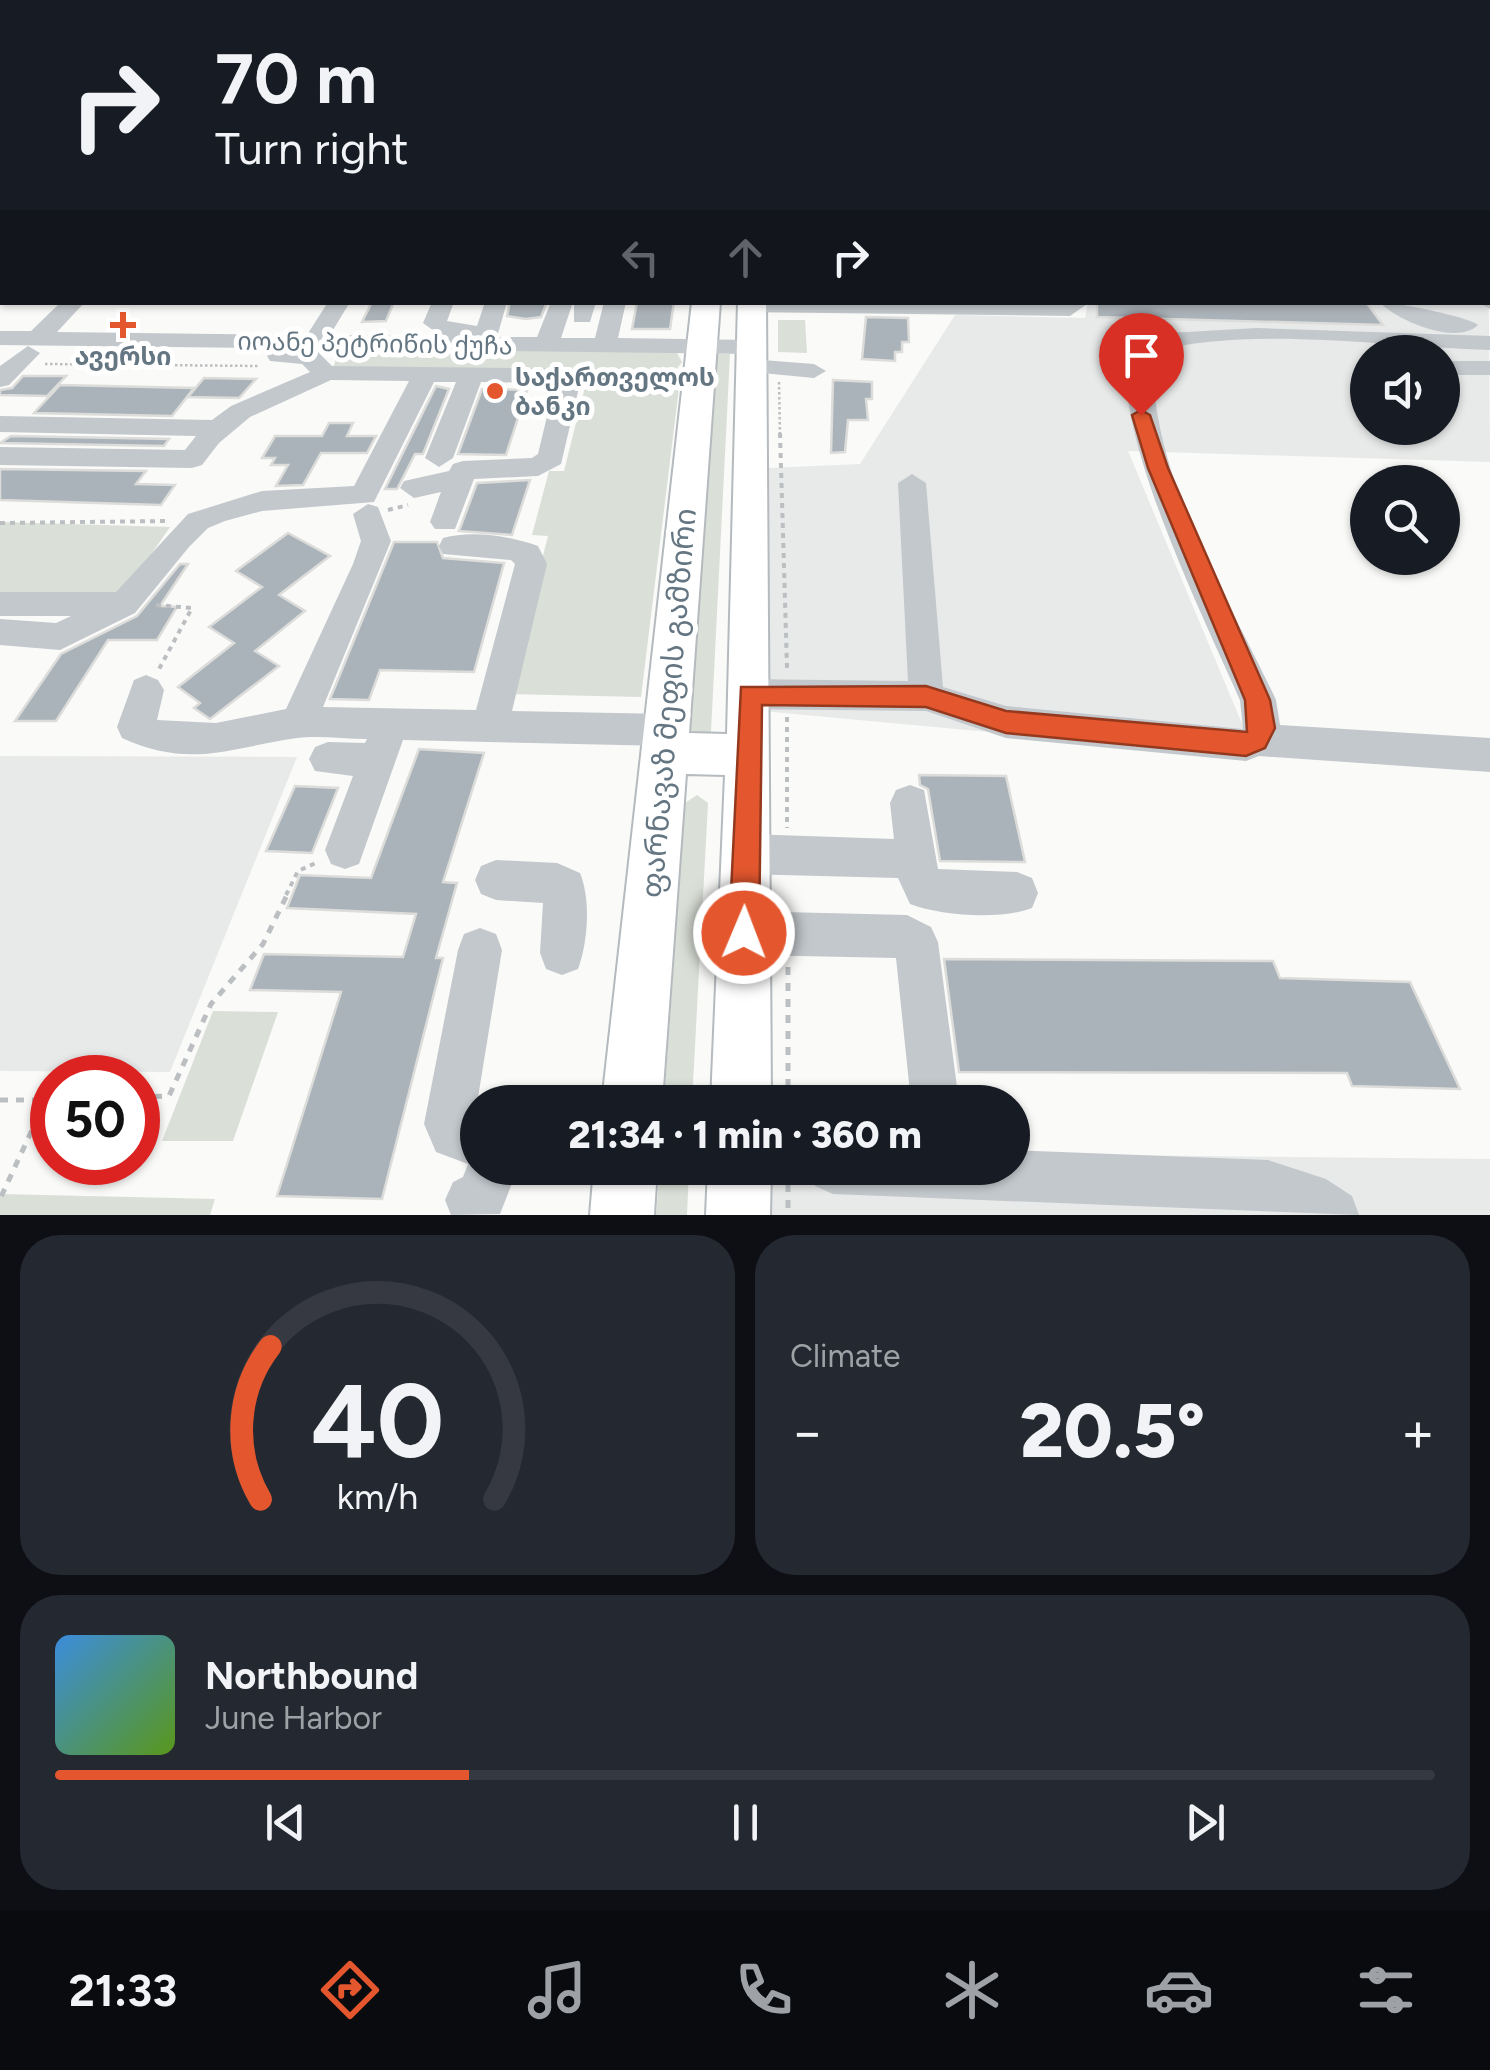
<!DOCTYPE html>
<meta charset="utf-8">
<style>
body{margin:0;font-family:Figtree,"Noto Sans Georgian",sans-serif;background:#242831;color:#f1f3f6;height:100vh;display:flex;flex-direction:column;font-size:38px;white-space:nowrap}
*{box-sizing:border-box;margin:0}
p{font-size:32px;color:#9ea1a6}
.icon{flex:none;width:55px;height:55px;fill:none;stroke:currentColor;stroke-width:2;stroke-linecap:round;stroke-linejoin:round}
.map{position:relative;height:1215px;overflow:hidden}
.panel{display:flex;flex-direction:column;gap:20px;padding:20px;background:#0d0f14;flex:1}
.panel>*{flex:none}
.banner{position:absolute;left:0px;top:0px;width:1490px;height:305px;box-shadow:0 2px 8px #0004;background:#171b24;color:#f1f3f6;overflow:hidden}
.fabs{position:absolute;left:1350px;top:335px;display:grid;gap:20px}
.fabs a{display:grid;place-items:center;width:110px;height:110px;border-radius:50%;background:#171b24;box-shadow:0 2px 8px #0004;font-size:50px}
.speed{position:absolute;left:30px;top:1055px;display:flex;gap:20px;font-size:50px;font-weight:700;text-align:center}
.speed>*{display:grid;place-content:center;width:130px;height:130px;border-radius:50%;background:#171b24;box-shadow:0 2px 8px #0004;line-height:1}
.speed .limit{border:15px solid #d22;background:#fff;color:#111}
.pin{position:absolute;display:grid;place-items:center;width:85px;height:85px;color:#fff;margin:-102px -42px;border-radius:50% 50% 50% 0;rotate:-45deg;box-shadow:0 0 10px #0007}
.pin .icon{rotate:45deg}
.me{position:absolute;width:110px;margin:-55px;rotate:1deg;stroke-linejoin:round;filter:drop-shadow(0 0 8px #0008)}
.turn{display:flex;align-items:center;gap:35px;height:210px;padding:0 50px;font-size:45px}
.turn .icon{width:130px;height:130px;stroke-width:2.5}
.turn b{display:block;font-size:70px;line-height:85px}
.lanes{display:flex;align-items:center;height:95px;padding:0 50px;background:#0003;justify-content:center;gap:50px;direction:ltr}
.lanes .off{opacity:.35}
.big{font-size:75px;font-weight:800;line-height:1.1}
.panel .widget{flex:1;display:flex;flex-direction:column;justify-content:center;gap:15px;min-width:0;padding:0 35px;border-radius:40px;background:#242831}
.panel .dial{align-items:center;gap:0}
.dial svg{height:260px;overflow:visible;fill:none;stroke:#363941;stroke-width:7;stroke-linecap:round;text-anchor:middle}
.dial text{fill:#f1f3f6;stroke:none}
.song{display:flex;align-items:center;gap:30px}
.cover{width:120px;height:120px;border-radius:15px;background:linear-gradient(135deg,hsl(210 70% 55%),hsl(90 70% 35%))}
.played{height:10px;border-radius:5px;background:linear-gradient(90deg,#e4572e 30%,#363941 30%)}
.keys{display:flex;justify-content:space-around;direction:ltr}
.heat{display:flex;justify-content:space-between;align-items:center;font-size:55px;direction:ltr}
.panel .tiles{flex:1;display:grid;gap:20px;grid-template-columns:1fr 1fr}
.widget:last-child{grid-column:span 2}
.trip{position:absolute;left:460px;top:1085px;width:570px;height:100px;border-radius:50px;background:#171b24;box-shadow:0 2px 8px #0004;font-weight:800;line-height:100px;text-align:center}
.menu{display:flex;height:160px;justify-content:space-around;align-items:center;background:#090b0e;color:#9ea1a6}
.menu .icon{width:70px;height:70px}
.menu .current{color:#e4572e}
.menu b{font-size:45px;color:#f1f3f6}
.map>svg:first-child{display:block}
.built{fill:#e8e9e9;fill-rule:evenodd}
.green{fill:#dadfd7}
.building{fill:#aab3b9;stroke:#dcdcda;stroke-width:2.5}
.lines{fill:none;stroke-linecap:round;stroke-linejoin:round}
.major-casing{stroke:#b5babe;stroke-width:4}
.highway-casing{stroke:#b4b9bd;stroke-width:4}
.path-far2{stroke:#bbbfc2;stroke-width:2.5;stroke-dasharray:2.5 2.5;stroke-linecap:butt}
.path-far1{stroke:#bbbfc2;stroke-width:4;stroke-dasharray:5 5;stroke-linecap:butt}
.path{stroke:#bbbfc2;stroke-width:5;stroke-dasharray:8 8;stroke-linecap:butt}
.minor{fill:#c3c8cc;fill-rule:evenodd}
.major{fill:#fff;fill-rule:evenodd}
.highway{fill:#fff;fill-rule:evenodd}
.route{fill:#e4572e;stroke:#94391e;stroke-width:2.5}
.poi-dot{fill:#e4572e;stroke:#fff;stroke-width:4}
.labels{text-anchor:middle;stroke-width:10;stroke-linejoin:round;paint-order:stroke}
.far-street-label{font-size:25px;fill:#657683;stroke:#fff}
.far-poi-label{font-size:25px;font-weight:bold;fill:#657683;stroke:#fff}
.street-label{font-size:30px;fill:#657683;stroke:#fff}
</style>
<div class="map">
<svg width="1490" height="1215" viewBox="0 0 1490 1215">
<rect width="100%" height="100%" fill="#fafaf8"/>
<g class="built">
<path d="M1488,192l2,270 -362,-11 128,306 -494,-46 5,-243 93,-4 95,-149 130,3 3,-16h400zM1368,352h74v76h-74z"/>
<path d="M0,756l297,1 -127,315 -170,-1z"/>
<path d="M1013,1154l477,5v56h-730v-47h252z"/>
</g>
<g class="green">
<path d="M778,320h27l2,33 -29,-1z"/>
<path d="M345,347l331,4 6,11 -6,8 -343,-2 6,-18z"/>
<path d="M717,354h13l-19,378 -1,6 -20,-1z"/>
<path d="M585,387l94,1 -38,309 -133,-3 40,-158 -16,-1 17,-64h15z"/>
<path d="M0,522l170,5 -52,75 -118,-2z"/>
<path d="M697,795l11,8 -16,299h-28l21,-299z"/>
<path d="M213,1011l65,1 -45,129h-71z"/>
<path d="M660,1168h29l-2,47h-31z"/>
<path d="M0,1194l215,5 -5,16h-210z"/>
</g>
<g class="building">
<path d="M394,302l-8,19 -24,1 10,-20z"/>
<path d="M510,302h37l-6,15 -15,2 -19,-3z"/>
<path d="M637,302h37l-4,27h-38z"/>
<path d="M1097,302h269l17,23 -286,-8z"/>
<path d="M866,317l42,1 1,24h-7v10h-7v9l-33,-2z"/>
<path d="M23,376h43l-19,20 -47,-1v-5l12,-2z"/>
<path d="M204,378l52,1 -17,19 -51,-1z"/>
<path d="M833,380l39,2v17h-6l2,21h-20l-3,32 -14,1z"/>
<path d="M60,385l134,3 -22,28 -138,-3z"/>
<path d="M436,386l13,3 -26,65h-8l-18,35h-12z"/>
<path d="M482,389l45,1 -21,65 -48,-1z"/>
<path d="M329,423h24l-6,13h29l-9,17h-46l-18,32 -27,1 12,-21h-17l4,-7h-13l13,-22h47z"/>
<path d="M11,436l158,3 -5,7 -164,-3z"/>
<path d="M0,469l146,2 -10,13 39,1 -14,20 -161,-5z"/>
<path d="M530,480l-18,55 -53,-4 18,-48z"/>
<path d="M288,533l42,23 -51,39 26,16 -50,40 24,15 -69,53 -16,-11 6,-5 -22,-16 56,-44 -25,-16 53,-40 -26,-16z"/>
<path d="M394,542h43l6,16 61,5 -30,109 -94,-2 -11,30 -39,-1z"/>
<path d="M180,564h8l-28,42 17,1 -20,33h-49l-52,81h-41l46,-67 76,-38z"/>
<path d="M419,749l65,4 -41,129 14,1 -21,75h7l-61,241 -105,-3 64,-204 -91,-2 14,-36 139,3 13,-43 -129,-6 13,-33 71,3z"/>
<path d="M919,775l87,1 19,86 -85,-1 -12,-72 -8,-4z"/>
<path d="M295,786l43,2 -26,65 -46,-2z"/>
<path d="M944,959l329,2 7,17 130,4 50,107 -108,-3 -5,-13 -388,-1z"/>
</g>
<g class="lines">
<g class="major-casing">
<g id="major">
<path d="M692,302h28l-31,431 38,1 11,-432h28l5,800h-60l14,-327 -39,-1 -24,328h-60z"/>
<path d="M594,1168h63l-3,47h-64z"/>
<path d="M708,1168h63l-1,47h-64z"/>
</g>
</g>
<g class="highway-casing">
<path id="highway" d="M1488,168l2,1v17l-2,-1z"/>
</g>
<g class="path-far2">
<path d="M45,364l215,2"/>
<path d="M779,382l1,54"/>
</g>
<g class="path-far1">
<path d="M780,433l7,235"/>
<path d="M388,510l20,-5"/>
<path d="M0,523l168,-2"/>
<path d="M156,605l36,3 -33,61"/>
<path d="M787,717v111"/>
<path d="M286,895l12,-24 20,-9"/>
</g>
<g class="path">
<path d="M788,967v135"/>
<path d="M138,1097l31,-1 42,-92 52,-60 25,-51"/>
<path d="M0,1100h46l-46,99"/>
<path d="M788,1168v47"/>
</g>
<g class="minor">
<path d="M1488,217l2,1v12l-2,-1z"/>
<rect x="0" y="219" width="2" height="12"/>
<path d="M2,287v15l-2,1v-15z"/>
<path d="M1488,294l2,1v14l-12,-7h10z"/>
<path d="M61,302h24l-28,30 250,3 21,-33h22l-20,33 111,1 -18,-13 9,-21h22l-7,19 30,5 8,-24h22l-10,35h40l14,-35h22l-12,36h34l9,-36h22l-8,36 132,2 12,7 -12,7 -750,-9v-14h31z"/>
<path d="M574,302h22l-6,20h-16z"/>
<path d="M743,302h347l-20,14 -318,-4 -8,-2z"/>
<path d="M1379,302c16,0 90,15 99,23 -22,21 -80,-4 -99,-23z"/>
<path d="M1257,328l233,8v14c-101,-3 -241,-25 -337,2 -4,122 73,241 123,348l4,25 210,13v34l-231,-16 -13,5 -240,-23 -80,-27 -176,-2 -13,-5 -5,-10 5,-10 13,-5 158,2 -10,-198 14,-9 14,9 17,204 63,19 237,23 -3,-29c-29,-68 -142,-293 -107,-357l36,-10z"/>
<path d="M28,346l12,7 -31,32 -9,2v-21z"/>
<path d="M279,349l39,3 14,14 367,4 12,7 -12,7 -119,-1 -19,81 -23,12 -64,3 -19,50h-20l-5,-7 11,-30 -27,6 -14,-10 4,-7 45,-10 4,-7 10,-3 69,-3 6,-4 17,-71 -74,-1 -28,76 -14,9 -14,-9 31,-76h-22l-60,120 -112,9 -37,10 -17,7 -19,19 -54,66 -75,37 -60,-5v-26l56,4 15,-7h-71v-24h116l72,-78 74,-23 92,-5 55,-105 -78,-1 -81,37 -31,26 -17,22 -10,3 -192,-3v-18l185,3 11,-14 -196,-4v-16l212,4 19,-14 79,-34 -8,-8 -32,-3 -3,-5z"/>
<path d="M750,359l64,5 12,7 -12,7 -73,-7 -3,-5z"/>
<rect x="1442" y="361" width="48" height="14"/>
<path d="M368,504l10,3 13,34 -68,166 153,3 39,-146 -4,-4 -68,-6 -4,-8 4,-8c29,-8 67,-2 95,8l9,18 -35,147 155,3 13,5 5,11 -5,11 -13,5 -264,-6 -44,124 -14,5 -14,-5 -6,-14 28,-74 -38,-5 -6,-12 6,-12 13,-5 37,1 2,-4c-23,0 -48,-4 -70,-1 -69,10 -106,31 -175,0l-5,-11 17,-47 12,-5 12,5 6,10 -7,30 59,3 70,-14 67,-145 8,-23 -8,-27z"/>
<path d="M910,785l14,5 14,79 79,3 15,6 6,15 -6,15c-31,12 -91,8 -122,-4l-12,-26 -152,-4 -14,-6 -6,-14 6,-14 14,-6 148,5 -4,-36 6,-13z"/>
<path d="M496,860l61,3 23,10c11,27 8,69 -2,96l-16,6 -16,-6 -6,-16 3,-50 -47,-3 -15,-6 -6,-14 6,-14z"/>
<path d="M744,911l163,4 24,12 7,15 21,160h-48l-15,-144 -152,-3 -15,-7 -7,-15 7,-15z"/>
<path d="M480,928l16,6 6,16 -27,166 3,52h40l-18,46 -49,1 -6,-15 8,-18 10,-5 5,-13 -32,-12 -12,-28 34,-174 6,-16z"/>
<path d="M1012,1150l256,10 58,19 26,17 7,19 -526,-21 -18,-8 -8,-18h205z"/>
</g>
<use href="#major" class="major"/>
<use href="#highway" class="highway"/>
</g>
<linearGradient id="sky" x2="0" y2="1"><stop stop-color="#96bcdc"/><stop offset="0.46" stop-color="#fdfdfc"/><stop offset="1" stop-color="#fdfdfc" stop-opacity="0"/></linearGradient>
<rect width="1490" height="312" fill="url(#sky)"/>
<path class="route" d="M1141,410l9,5 18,53 102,232 5,28 -10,20 -19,8 -240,-23 -80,-26 -164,-2 -3,228 -4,10 -11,5 -10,-5 -5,-10 12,-246 185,-1 80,25 241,21 -2,-32 -97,-232 -16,-53z"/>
<g class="poi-dot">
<path d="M118 310h10v10h10v10h-10v10h-10v-10h-10v-10h10z"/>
<circle cx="495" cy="391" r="10"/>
</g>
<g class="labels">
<g class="far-street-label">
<text transform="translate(375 343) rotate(1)" y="9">იოანე პეტრიწის ქუჩა</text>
</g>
<g class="far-poi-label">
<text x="123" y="365">ავერსი</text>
<text x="515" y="386" text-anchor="start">საქართველოს<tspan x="515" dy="29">ბანკი</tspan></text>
</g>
<g class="street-label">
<text transform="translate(669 703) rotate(-85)" y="10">ფარნავაზ მეფის გამზირი</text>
</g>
</g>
</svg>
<div class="fabs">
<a><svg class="icon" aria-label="sound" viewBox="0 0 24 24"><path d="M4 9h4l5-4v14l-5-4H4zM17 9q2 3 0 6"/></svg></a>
<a><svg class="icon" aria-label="search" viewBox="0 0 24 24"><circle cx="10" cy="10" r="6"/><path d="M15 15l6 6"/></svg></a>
</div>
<div class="speed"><div class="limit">50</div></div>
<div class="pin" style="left:1141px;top:415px;background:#d93025"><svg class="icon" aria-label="arrive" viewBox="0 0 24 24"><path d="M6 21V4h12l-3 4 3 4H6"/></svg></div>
<svg class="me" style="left:744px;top:933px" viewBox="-20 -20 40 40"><circle r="17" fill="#e4572e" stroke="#fff" stroke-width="3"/><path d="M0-11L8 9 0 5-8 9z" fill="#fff"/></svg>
<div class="trip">21:34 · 1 min · 360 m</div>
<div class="banner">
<div class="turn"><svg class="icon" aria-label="right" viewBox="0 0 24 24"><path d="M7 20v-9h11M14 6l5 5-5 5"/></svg><div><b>70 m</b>Turn right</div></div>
<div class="lanes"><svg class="icon off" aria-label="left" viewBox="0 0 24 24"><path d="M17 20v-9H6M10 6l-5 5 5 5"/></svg><svg class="icon off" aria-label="ahead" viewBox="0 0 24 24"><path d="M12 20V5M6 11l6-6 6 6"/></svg><svg class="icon" aria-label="right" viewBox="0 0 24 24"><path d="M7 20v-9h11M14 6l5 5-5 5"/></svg></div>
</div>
</div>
<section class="panel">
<div class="tiles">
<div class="widget dial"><svg viewBox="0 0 100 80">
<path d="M14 69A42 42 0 1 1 86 69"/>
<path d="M14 69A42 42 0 0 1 17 22" stroke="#e4572e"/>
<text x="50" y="56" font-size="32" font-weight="700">40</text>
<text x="50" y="72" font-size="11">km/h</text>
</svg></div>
<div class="widget"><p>Climate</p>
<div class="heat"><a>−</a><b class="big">20.5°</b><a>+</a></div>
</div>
<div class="widget">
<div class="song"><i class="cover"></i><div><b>Northbound</b><p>June Harbor</p></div></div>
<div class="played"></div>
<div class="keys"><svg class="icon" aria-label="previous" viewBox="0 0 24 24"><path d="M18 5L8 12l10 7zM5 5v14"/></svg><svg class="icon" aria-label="pause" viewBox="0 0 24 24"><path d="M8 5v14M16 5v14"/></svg><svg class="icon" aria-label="next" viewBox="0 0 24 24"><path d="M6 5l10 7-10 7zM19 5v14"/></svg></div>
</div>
</div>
</section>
<nav class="menu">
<b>21:33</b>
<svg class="icon current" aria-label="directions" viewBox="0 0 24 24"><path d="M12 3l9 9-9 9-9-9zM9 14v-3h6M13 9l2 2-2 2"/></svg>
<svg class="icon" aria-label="music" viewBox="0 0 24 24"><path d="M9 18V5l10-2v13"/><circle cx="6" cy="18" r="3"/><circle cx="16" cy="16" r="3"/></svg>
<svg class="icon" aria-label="phone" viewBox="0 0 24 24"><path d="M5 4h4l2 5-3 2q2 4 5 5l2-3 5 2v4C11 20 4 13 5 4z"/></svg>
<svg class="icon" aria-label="climate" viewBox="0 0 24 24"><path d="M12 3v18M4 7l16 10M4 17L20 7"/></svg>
<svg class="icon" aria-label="car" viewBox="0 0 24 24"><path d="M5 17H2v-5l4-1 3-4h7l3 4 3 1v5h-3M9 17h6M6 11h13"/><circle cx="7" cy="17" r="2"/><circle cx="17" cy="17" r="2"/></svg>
<svg class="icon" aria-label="filters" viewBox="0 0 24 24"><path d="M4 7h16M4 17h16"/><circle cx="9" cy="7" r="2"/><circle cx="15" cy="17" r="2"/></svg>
</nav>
